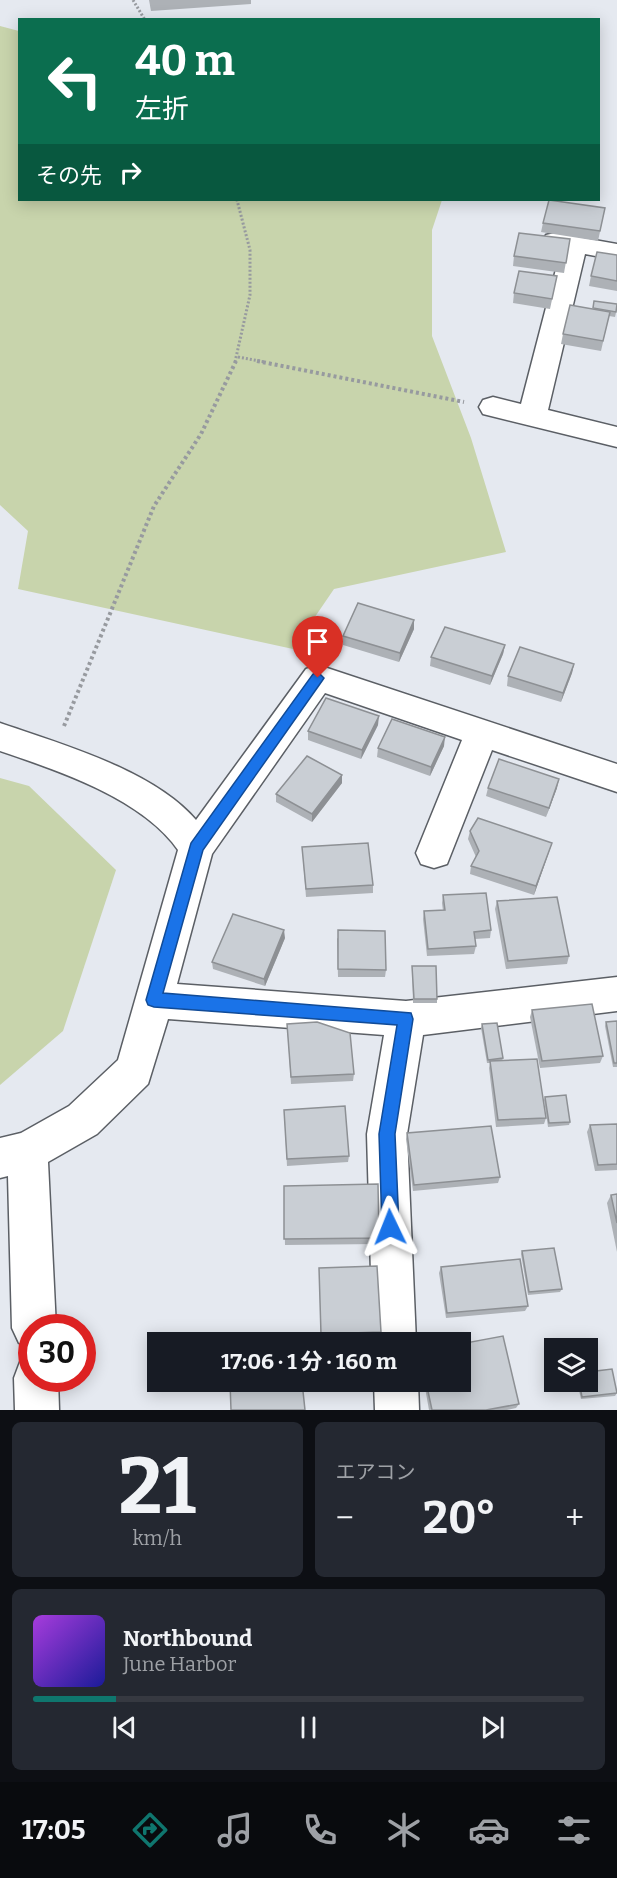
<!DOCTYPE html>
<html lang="ja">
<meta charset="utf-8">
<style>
body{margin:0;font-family:Bitter,"Noto Sans JP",serif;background:#242831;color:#f1f3f6;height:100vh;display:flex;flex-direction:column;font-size:22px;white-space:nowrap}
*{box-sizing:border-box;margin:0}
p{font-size:20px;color:#9ea1a6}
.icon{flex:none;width:33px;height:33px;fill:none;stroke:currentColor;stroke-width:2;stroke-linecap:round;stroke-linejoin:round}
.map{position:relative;height:1410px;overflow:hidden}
.details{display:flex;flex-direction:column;gap:12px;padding:12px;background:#0d0f14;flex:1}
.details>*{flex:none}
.hud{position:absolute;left:18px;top:18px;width:582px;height:183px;border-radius:0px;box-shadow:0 3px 15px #0003;background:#0b6e4f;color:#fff;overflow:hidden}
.tools{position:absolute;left:544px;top:1338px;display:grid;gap:12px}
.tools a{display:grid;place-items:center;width:54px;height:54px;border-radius:0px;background:#171b24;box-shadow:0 3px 15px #0003;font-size:30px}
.speed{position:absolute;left:18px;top:1314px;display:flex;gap:12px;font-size:30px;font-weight:700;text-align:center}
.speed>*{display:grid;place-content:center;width:78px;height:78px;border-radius:50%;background:#171b24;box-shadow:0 3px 15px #0003;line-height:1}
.speed .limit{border:9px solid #d22;background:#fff;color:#111}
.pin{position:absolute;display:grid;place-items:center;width:51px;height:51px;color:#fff;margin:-62px -26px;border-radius:50% 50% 50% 0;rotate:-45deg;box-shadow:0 0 6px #0007}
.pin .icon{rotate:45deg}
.me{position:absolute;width:66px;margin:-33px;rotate:358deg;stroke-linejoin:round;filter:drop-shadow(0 0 4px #0008)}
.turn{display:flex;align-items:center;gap:21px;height:126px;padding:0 18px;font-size:27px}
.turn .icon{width:78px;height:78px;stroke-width:2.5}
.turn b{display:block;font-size:42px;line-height:51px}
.then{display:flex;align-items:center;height:57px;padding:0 18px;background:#0003;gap:12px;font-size:22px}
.big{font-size:45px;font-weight:700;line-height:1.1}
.details .tile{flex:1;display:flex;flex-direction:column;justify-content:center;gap:9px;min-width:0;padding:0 21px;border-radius:9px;background:#242831}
.details .dial{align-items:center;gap:0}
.dial b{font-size:78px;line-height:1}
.song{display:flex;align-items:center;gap:18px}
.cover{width:72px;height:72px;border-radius:9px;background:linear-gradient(135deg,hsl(280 70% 55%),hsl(240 70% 35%))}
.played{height:6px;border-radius:3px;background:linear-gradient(90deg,#0f766e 15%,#363941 15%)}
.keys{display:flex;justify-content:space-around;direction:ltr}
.heat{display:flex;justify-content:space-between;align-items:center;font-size:33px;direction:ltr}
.details .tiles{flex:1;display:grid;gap:12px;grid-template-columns:1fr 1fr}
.tile:last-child{grid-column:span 2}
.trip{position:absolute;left:147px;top:1332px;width:324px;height:60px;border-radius:0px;background:#171b24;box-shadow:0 3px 15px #0003;font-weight:700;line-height:60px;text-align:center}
.menu{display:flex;height:96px;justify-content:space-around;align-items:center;background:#090b0e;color:#9ea1a6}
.menu .icon{width:42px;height:42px}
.menu .current{color:#0f766e}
.menu b{font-size:27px;color:#f1f3f6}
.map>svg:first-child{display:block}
.green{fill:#c8d4ac}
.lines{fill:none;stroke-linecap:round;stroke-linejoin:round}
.minor-casing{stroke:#5b5f65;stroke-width:3}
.path-far1{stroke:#979a9f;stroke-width:3;stroke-dasharray:2 2;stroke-linecap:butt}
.path{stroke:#979a9f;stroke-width:4;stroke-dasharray:3 3;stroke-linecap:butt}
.minor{fill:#fff;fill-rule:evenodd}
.wall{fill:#adb1b6}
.shaded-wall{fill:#8d9094}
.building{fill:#c9ced4;stroke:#8d9094;stroke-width:1.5}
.route{fill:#1a73e8;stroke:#114b97;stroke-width:1.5}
</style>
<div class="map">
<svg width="617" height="1410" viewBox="0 0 617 1410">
<rect width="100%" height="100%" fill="#e5e9f0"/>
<g class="green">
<path d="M0,26l19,5 1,169h422l-10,30v106l39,102 35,114 -172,37 -41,60 -275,-60 10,-58 -28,-26z"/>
<path d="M0,778l29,8 87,84 -53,161 -63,54z"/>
</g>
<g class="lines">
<g class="minor-casing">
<g id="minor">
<path d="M555,233l62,11v16l-32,-6 -37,156 69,17v20l-134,-33 -4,-7 4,-7 10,-3 28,7 40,-154 -15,-3 -4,-6 4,-6z"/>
<path d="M318,665l299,99v28l-125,-42 -45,114 -13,4 -13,-4 -5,-11 46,-113 -137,-47 -113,161 -35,130 229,17 211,-24v34l-194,24 -16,99 9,208h-43l-6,-208 17,-99 -216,-16 -20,65 -51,50 -49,28 8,166h-24v21l-13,-6 -7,-15 -4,-152 -8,2v-40l21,-5 48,-27 49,-46 60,-210c-35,-51 -121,-80 -178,-99v-28c61,21 153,47 196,97l110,-151z"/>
<path d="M32,1358v20h26l1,32h-44l-1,-32 6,-16z"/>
<path d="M374,1382h44l1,28h-44z"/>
</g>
</g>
<g class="path-far1">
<path d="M133,0l12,20"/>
<path d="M238,357l27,5"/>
<path d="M235,362l15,-67v-45l-13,-50"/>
</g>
<g class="path">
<path d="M257,361l207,41"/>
<path d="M64,726l90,-220 47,-72 35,-73"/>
</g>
<use href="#minor" class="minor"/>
</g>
<g class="wall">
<path d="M149,0h102v4l-100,7z"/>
<path d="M605,208l-7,33 -57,-9 2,-9z"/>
<path d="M570,239l-6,34 -51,-7 1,-10z"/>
<path d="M617,255v36l-28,-5 2,-10z"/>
<path d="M557,276l-7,33 -37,-6 1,-10z"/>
<path d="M617,308l-2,9 -6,-1 -8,35 -40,-7 2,-10 30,-25z"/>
<path d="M414,629l-15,33 -56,-17v-9z"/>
<path d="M505,645l-2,9 -13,31 -60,-19 1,-9z"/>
<path d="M574,664l-2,9 -11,29 -54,-16 1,-10z"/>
<path d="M378,725l-17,34 -53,-19v-9z"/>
<path d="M444,746l-14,30 -53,-19 1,-9z"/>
<path d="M342,775v8l-30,39 -36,-20v-8z"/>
<path d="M488,788h69l-11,29 -60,-21z"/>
<path d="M470,831l82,12 -18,52 -64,-21 1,-8 5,-9 -8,-18z"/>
<path d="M302,847l71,38v8l-67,4z"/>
<path d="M443,895l48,35 -1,8 -15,1 1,7 -2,8 -47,2 -4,-37 1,-8h19l-1,-8z"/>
<path d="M497,901l72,55 -2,8 -61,5 -11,-60z"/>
<path d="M285,938l-20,48 -52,-17 -1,-7z"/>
<path d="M337,938l49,32 -1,7h-47z"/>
<path d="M412,966l25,33v4h-24z"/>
<path d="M532,1010l71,46 -3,7 -60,5 -10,-51z"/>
<path d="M617,1021v46h-4l-8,-41 1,-4z"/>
<path d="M287,1024l67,50 -1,7 -62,3z"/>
<path d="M482,1024l21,34 -1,3 44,57 -2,6 -48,3 -7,-59 1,-5h-3l-6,-35z"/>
<path d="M545,1097l25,25 -1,3 -21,2 -4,-27z"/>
<path d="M284,1110l65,46 -1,6 -61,4z"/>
<path d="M617,1124v46l-22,1 -8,-39 3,-7z"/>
<path d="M407,1133l93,44 -2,6 -85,8 -7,-52z"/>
<path d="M284,1186l95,52v6l-94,1z"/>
<path d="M617,1194v58l-10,-49 4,-8z"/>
<path d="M522,1251l40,38 -2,3 -32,3 -7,-41z"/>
<path d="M441,1267l87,39 -3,5 -79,7 -7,-45z"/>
<path d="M319,1268l62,64 -1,5 -59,2z"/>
<path d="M424,1382h36l59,22 -3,4 -9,2h-78z"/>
<path d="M577,1382h11l29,11 -2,3 -34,3z"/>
</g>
<g class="shaded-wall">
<path d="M414,620v9l-15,33 1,-9z"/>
<path d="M505,645l-2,9 -13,31 2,-9z"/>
<path d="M574,664l-2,9 -11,29 2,-9z"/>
<path d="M379,716l-1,9 -17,34 1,-9z"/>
<path d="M445,737l-1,9 -14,30 1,-9z"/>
<path d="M342,775v8l-30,39v-8z"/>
<path d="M559,779l-2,9 -11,29 3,-9z"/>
<path d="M552,843l-3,9 -15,43 2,-9z"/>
<path d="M284,930l1,8 -20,48 -1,-7z"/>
</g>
<g class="building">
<path d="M549,200l56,8 -5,23 -57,-8z"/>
<path d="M519,233l51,6 -4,24 -52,-7z"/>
<path d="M597,252l20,3v26l-26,-5z"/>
<path d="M519,271l38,5 -5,23 -38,-6z"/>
<path d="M594,301l23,3 -1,8 -23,-4z"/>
<path d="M570,305l40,7 -7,29 -40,-7z"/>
<path d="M358,603l56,17 -14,33 -57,-17z"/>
<path d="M445,627l60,18 -13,31 -61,-19z"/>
<path d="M520,647l54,17 -11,29 -55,-17z"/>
<path d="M326,698l53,18 -17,34 -54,-19z"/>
<path d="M392,719l53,18 -14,30 -53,-19z"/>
<path d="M307,756l35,19 -30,39 -36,-20z"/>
<path d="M499,759l60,20 -10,29 -61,-20z"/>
<path d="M478,818l74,25 -16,43 -65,-20 8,-15 -9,-20z"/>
<path d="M368,843l5,42 -67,4 -4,-42z"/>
<path d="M486,893l5,37 -17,2 2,14 -48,3 -4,-38 21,-1 -2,-15z"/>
<path d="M557,897l12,59 -61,5 -11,-60z"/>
<path d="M233,914l51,16 -20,49 -52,-17z"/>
<path d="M338,930l47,1 1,39 -48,-1z"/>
<path d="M412,966h24l1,33h-23z"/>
<path d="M592,1004l11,52 -61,5 -10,-51z"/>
<path d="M617,1021v42h-3l-8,-41z"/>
<path d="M317,1022l33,11 4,41 -63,3 -4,-53z"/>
<path d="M497,1023l6,35 -15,2 -6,-36z"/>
<path d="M537,1059l9,59 -48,2 -8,-59z"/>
<path d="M566,1095l4,27 -21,1 -4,-26z"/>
<path d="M345,1106l4,50 -62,3 -3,-49z"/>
<path d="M617,1124v40l-19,1 -8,-40z"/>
<path d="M491,1126l9,51 -86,8 -7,-52z"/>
<path d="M378,1184l1,54 -95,1v-53z"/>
<path d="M617,1194v29l-6,-28z"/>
<path d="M554,1248l8,41 -33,3 -7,-41z"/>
<path d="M520,1259l8,47 -81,7 -6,-46z"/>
<path d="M377,1266l4,66 -60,2 -2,-66z"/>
<path d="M503,1336l16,68 -33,6h-54l-6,-28h34v-38z"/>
<path d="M612,1369l5,24 -35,4 -3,-15h9v-10z"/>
<path d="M230,1382h72l3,28h-74z"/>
</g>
<path class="route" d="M318,672l6,6 -2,3 -119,169 -40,143 248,20 2,6 -18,115 4,93 -2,6 -7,2 -6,-2 -2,-6 -3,-93 18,-109 -243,-18 -6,-2 -2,-5 45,-157 122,-169z"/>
</svg>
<div class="tools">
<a><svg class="icon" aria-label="layers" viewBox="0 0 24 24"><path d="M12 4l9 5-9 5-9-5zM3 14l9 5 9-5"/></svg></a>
</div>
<div class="speed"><div class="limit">30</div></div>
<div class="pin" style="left:318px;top:678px;background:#d93025"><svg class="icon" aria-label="arrive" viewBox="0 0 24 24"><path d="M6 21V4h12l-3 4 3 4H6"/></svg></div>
<svg class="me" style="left:390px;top:1227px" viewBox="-20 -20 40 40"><path d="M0-17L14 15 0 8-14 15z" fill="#1a73e8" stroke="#fff" stroke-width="4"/></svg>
<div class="trip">17:06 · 1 分 · 160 m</div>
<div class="hud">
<div class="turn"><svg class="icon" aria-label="left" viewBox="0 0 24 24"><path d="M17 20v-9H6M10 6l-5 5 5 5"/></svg><div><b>40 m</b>左折</div></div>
<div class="then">その先<svg class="icon" aria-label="right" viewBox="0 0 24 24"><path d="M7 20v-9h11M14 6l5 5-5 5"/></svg></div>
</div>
</div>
<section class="details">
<div class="tiles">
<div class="tile dial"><b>21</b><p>km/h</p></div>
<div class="tile"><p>エアコン</p>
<div class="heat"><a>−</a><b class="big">20°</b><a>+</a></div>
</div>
<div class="tile">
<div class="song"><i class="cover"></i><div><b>Northbound</b><p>June Harbor</p></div></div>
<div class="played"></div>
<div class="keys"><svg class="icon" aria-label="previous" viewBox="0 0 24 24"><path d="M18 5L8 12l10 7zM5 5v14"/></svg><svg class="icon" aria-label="pause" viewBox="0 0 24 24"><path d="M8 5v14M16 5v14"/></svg><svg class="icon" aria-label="next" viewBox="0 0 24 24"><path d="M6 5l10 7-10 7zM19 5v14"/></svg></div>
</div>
</div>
</section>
<nav class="menu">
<b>17:05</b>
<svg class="icon current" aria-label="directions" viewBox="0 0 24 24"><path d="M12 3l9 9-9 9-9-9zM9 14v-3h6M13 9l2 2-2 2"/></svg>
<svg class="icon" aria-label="music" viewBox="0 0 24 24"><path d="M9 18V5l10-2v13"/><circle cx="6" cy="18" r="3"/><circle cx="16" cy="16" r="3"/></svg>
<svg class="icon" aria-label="phone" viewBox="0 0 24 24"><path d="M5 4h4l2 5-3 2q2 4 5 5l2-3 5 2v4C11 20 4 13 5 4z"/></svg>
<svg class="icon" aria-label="climate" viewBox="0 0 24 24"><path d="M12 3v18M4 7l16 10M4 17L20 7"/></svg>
<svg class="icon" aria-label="car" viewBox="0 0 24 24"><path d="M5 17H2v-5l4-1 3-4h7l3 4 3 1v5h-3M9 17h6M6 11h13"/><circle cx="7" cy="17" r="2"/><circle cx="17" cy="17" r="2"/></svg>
<svg class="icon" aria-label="filters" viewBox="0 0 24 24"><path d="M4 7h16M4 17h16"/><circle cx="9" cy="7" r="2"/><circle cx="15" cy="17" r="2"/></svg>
</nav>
